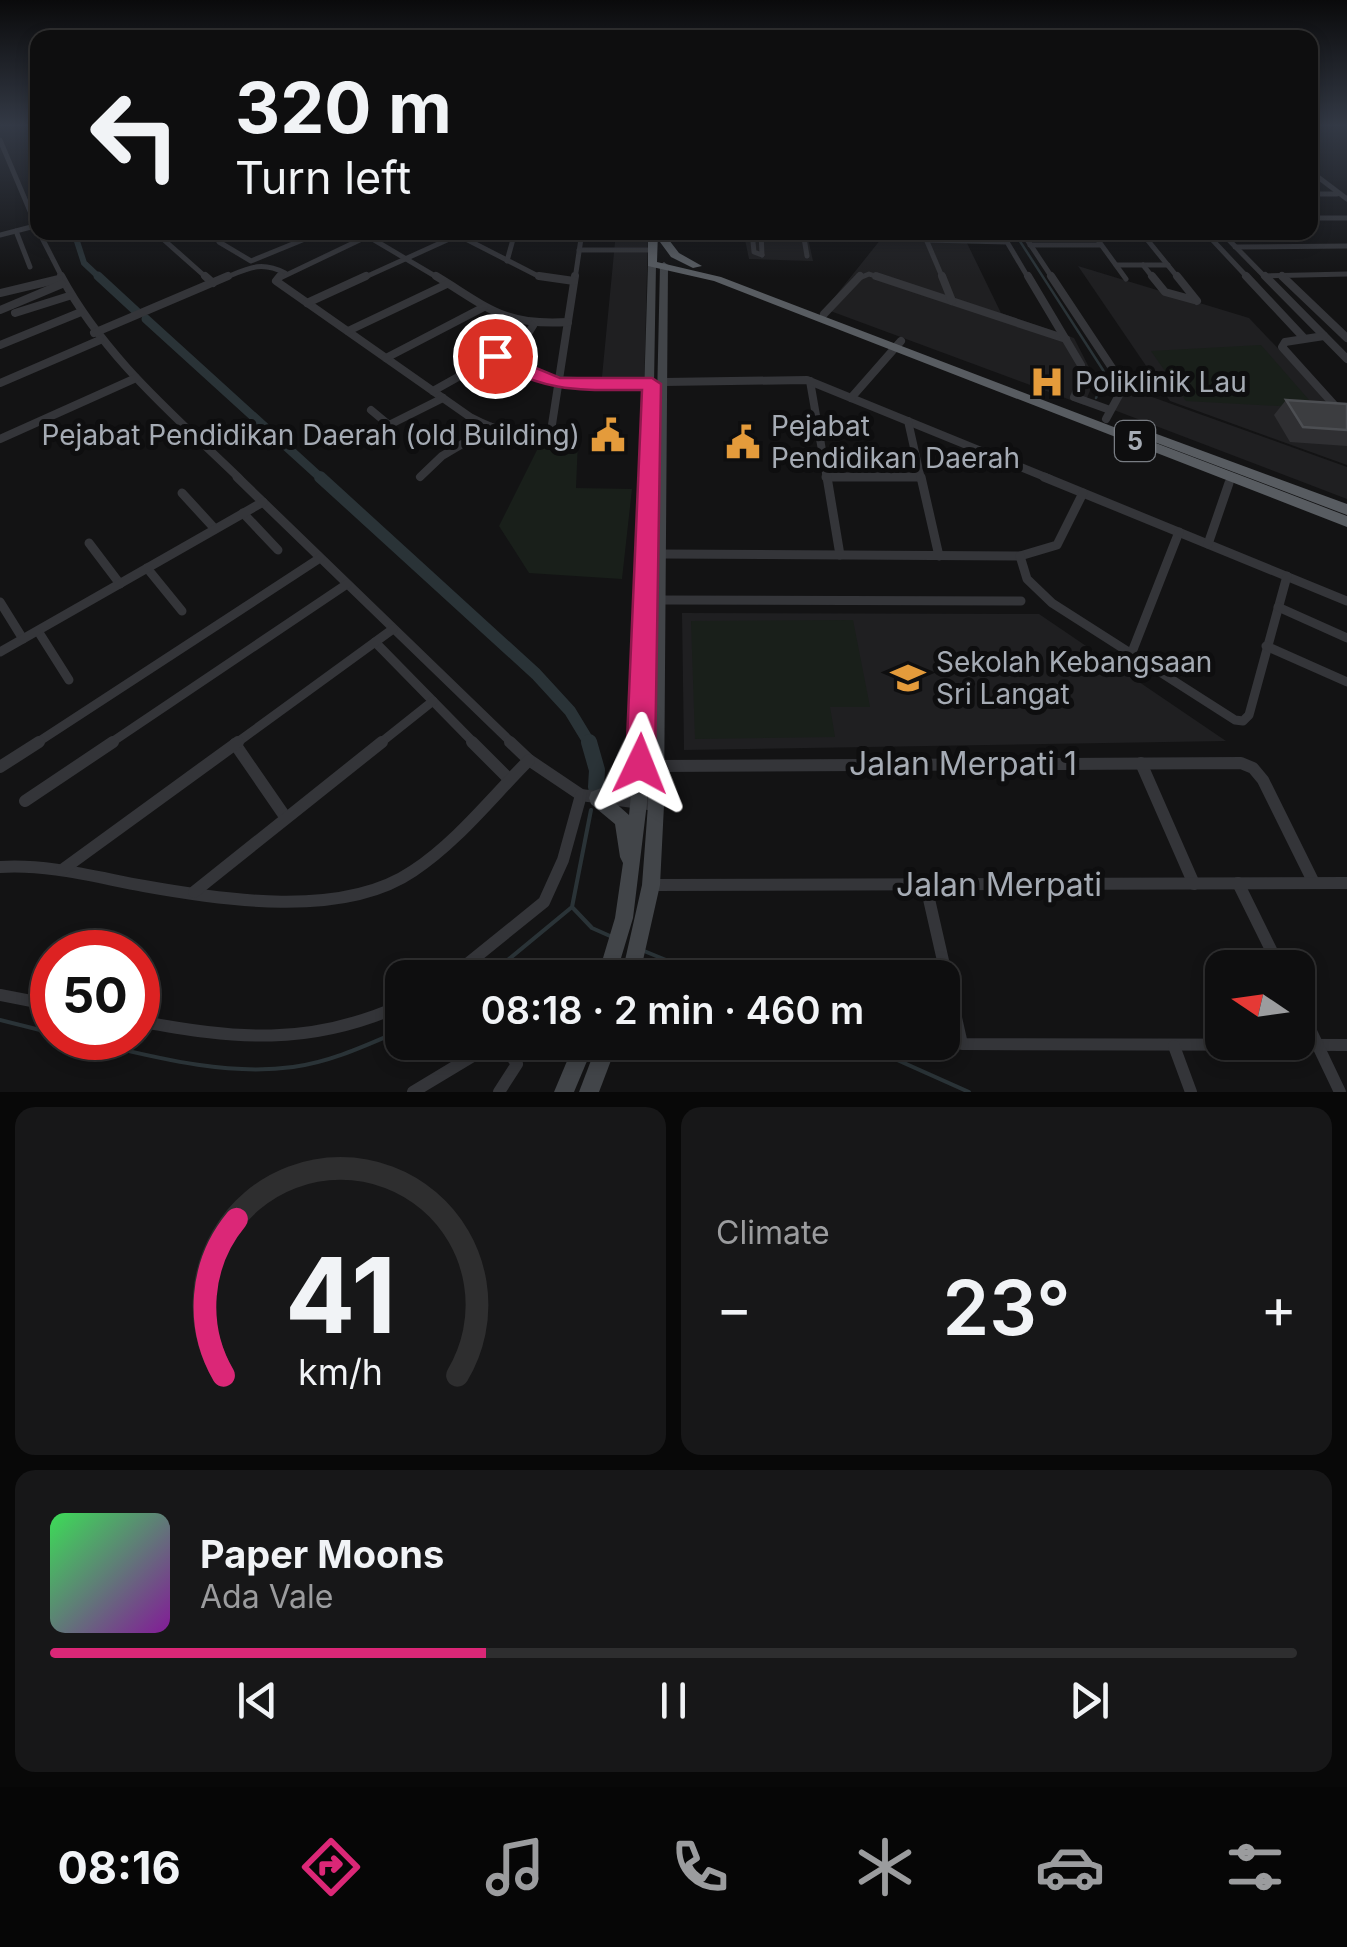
<!DOCTYPE html>
<meta charset="utf-8">
<style>
body{margin:0;font-family:Inter,sans-serif;background:#171718;color:#f1f3f6;height:100vh;display:flex;flex-direction:column;font-size:38px;white-space:nowrap}
*{box-sizing:border-box;margin:0}
p{font-size:32px;color:#9b9c9e}
.icon{flex:none;width:55px;height:55px;fill:none;stroke:currentColor;stroke-width:2;stroke-linecap:round;stroke-linejoin:round}
.map{position:relative;height:1092px;overflow:hidden}
.sheet{display:flex;flex-direction:column;gap:15px;padding:15px;background:#080808;flex:1}
.sheet>*{flex:none}
.banner{position:absolute;left:30px;top:30px;width:1288px;height:210px;border-radius:20px;box-shadow:0 5px 15px #0003,0 0 0 2px #2e2e2f;background:#0e0e0f;color:#f1f3f6;overflow:hidden}
.needle{width:65px;rotate:283deg}
.tools{position:absolute;left:1205px;top:950px;display:grid;gap:20px}
.tools a{display:grid;place-items:center;width:110px;height:110px;border-radius:20px;background:#0e0e0f;box-shadow:0 5px 15px #0003,0 0 0 2px #2e2e2f;font-size:50px}
.speed{position:absolute;left:30px;top:930px;display:flex;gap:20px;font-size:50px;font-weight:700;text-align:center}
.speed>*{display:grid;place-content:center;width:130px;height:130px;border-radius:50%;background:#0e0e0f;box-shadow:0 5px 15px #0003,0 0 0 2px #2e2e2f;line-height:1}
.speed .limit{border:15px solid #d22;background:#fff;color:#111}
.pin{position:absolute;display:grid;place-items:center;width:85px;height:85px;color:#fff;margin:-42px;border:5px solid #fff;border-radius:50%;box-shadow:0 2px 10px #0007}
.me{position:absolute;width:110px;margin:-55px;rotate:2deg;stroke-linejoin:round;filter:drop-shadow(0 0 8px #0008)}
.turn{display:flex;align-items:center;gap:35px;height:210px;padding:0 40px;font-size:45px}
.turn .icon{width:130px;height:130px;stroke-width:2.5}
.turn b{display:block;font-size:70px;line-height:85px}
.big{font-size:75px;font-weight:600;line-height:1.1}
.sheet .card{flex:1;display:flex;flex-direction:column;justify-content:center;gap:15px;min-width:0;padding:0 35px;border-radius:20px;background:#171718}
.sheet .dial{align-items:center;gap:0}
.dial svg{height:260px;overflow:visible;fill:none;stroke:#2e2e2f;stroke-width:7;stroke-linecap:round;text-anchor:middle}
.dial text{fill:#f1f3f6;stroke:none}
.song{display:flex;align-items:center;gap:30px}
.cover{width:120px;height:120px;border-radius:15px;background:linear-gradient(135deg,hsl(130 70% 55%),hsl(290 70% 35%))}
.played{height:10px;border-radius:5px;background:linear-gradient(90deg,#db2777 35%,#2e2e2f 35%)}
.keys{display:flex;justify-content:space-around;direction:ltr}
.heat{display:flex;justify-content:space-between;align-items:center;font-size:55px;direction:ltr}
.sheet .tiles{flex:1;display:grid;gap:15px;grid-template-columns:1fr 1fr}
.card:last-child{grid-column:span 2}
.trip{position:absolute;left:385px;top:960px;width:575px;height:100px;border-radius:20px;background:#0e0e0f;box-shadow:0 5px 15px #0003,0 0 0 2px #2e2e2f;font-weight:600;line-height:100px;text-align:center}
.tabs{display:flex;height:160px;justify-content:space-around;align-items:center;background:#060606;color:#9b9c9e}
.tabs .icon{width:70px;height:70px}
.tabs .active{color:#db2777}
.tabs b{font-size:45px;color:#f1f3f6}
.map>svg:first-child{display:block}
.built{fill:#1f1f21}
.green{fill:#191f1a}
.lines{fill:none;stroke-linecap:round;stroke-linejoin:round}
.stream-far1{stroke:#2a3337;stroke-width:2.5}
.stream{stroke:#2a3337;stroke-width:4}
.canal-far3{stroke:#2a3337;stroke-width:6}
.canal-far2{stroke:#2a3337;stroke-width:9}
.canal-far1{stroke:#2a3337;stroke-width:12}
.canal{stroke:#2a3337;stroke-width:16}
.minor-far3{stroke:#343539;stroke-width:5}
.minor-far2{stroke:#343539;stroke-width:8}
.minor-far1{stroke:#343539;stroke-width:9}
.minor{stroke:#343539;stroke-width:12}
.secondary{fill:#424549;fill-rule:evenodd}
.trunk{fill:#585c61;fill-rule:evenodd}
.wall{fill:#2f2f32}
.building{fill:#3c3d40;stroke:#4c4e52;stroke-width:2.5}
.route{fill:#db2777;stroke:#8e194d;stroke-width:2.5}
.labels{text-anchor:middle;stroke-width:10;stroke-linejoin:round;paint-order:stroke}
.shield{fill:#0e0e0f;stroke:#787c82;stroke-width:2.5}
.shield-label{font-size:25px;font-weight:bold;fill:#a5abb4}
.poi-label{font-size:28px;fill:#a5abb4;stroke:#0e0e0f;text-anchor:start}
.near-street-label{font-size:32px;fill:#a5abb4;stroke:#0e0e0f}
</style>
<div class="map">
<svg width="1347" height="1092" viewBox="0 0 1347 1092">
<rect width="100%" height="100%" fill="#131314"/>
<g class="built">
<path d="M616,232h303l3,9h44l35,72 73,25 21,41 -11,26 -259,-96 60,-75 -78,-1 6,28 -64,-2 -5,-24 -96,-1 -4,154 -43,-1z"/>
<path d="M1078,266l171,52 98,103v44l-177,-64z"/>
<path d="M1127,388l220,79v32l-233,-89z"/>
<path d="M682,613l357,1 187,127 -542,9z"/>
</g>
<g class="green">
<path d="M1261,345l55,63 -130,-7 -35,-50z"/>
<path d="M542,440l36,1 -2,47 56,1 -10,90 -93,-6 -30,-47z"/>
<path d="M853,620l17,87h-40l5,30 -140,2 -4,-118z"/>
</g>
<g class="lines">
<path class="stream-far1" d="M1014,232l89,138 3,7 -10,21"/>
<g class="stream">
<path d="M573,908l19,20 18,8"/>
<path d="M644,951l66,27"/>
<path d="M486,978l86,-71 19,-97"/>
<path d="M0,1020l52,13"/>
<path d="M73,1038c70,16 147,39 220,29 38,-5 74,-22 109,-37"/>
<path d="M857,1042l112,50"/>
</g>
<path class="canal-far3" d="M74,232l10,31 17,16"/>
<g class="canal-far2">
<path d="M98,276l39,36"/>
<path d="M146,319l176,160"/>
</g>
<path class="canal-far1" d="M320,477l216,197 34,37 20,33"/>
<path class="canal" d="M589,742l8,28 -1,17"/>
<g class="minor-far3">
<path d="M0,140l38,90"/>
<path d="M1310,171l37,28"/>
<path d="M1310,194h27"/>
<path d="M1310,218h37"/>
<path d="M16,231l14,36"/>
<path d="M39,232l24,47"/>
<path d="M155,232l53,47"/>
<path d="M232,232l-13,10 32,19 71,-29"/>
<path d="M285,232l13,8"/>
<path d="M752,232l2,20 8,3"/>
<path d="M761,232l1,23"/>
<path d="M803,232l4,24"/>
<path d="M923,232l20,47"/>
<path d="M1022,232l31,47"/>
<path d="M1092,232l34,47"/>
<path d="M1141,232l38,47"/>
<path d="M1205,232l44,47"/>
<path d="M1221,232l46,47"/>
<path d="M364,234l76,45"/>
<path d="M456,234l84,43 16,2"/>
<path d="M0,235l35,-9"/>
<path d="M1144,235h66"/>
<path d="M926,240l81,2 22,37"/>
<path d="M1030,245h71"/>
<path d="M1235,247l112,-1"/>
<path d="M579,250h73"/>
<path d="M507,261l8,-29"/>
<path d="M1116,265h52"/>
<path d="M1143,265l11,14"/>
<path d="M1281,275l4,4"/>
<path d="M1264,276l83,-2"/>
<path d="M222,279c25,-10 38,-19 63,-6"/>
<path d="M278,279l90,-43"/>
<path d="M361,279l97,-44"/>
<path d="M575,279l7,-47"/>
<path d="M857,279l12,-5 15,5"/>
</g>
<g class="minor-far2">
<path d="M61,276c44,82 114,140 179,203"/>
<path d="M205,276l8,7"/>
<path d="M280,276l-4,5 194,136c25,13 53,24 81,14l24,-155"/>
<path d="M436,276c53,32 67,50 132,46"/>
<path d="M539,276l35,5"/>
<path d="M876,276l190,63"/>
<path d="M942,276l10,25"/>
<path d="M1028,276l53,89 1,14 -8,18 36,13"/>
<path d="M1051,276l73,110 -18,33"/>
<path d="M1152,276l13,16 29,8"/>
<path d="M1177,276l20,25"/>
<path d="M1246,276l57,61"/>
<path d="M1265,276l82,83"/>
<path d="M1282,276l65,62"/>
<path d="M0,293l59,-14"/>
<path d="M307,303l59,-27"/>
<path d="M0,310l62,-26"/>
<path d="M15,313l54,-17"/>
<path d="M824,314l36,-38"/>
<path d="M348,331l99,-47"/>
<path d="M94,333l134,-57"/>
<path d="M1324,336l-39,6 -3,5 65,72"/>
<path d="M0,345l81,-33"/>
<path d="M495,356l58,24 99,4"/>
<path d="M386,358l98,-51"/>
<path d="M810,381l17,98"/>
<path d="M664,382l143,-2 243,99"/>
<path d="M0,383l100,-43"/>
<path d="M433,391l91,-51 10,-16"/>
<path d="M851,398l50,-57"/>
<path d="M371,410l18,15 54,-27"/>
<path d="M908,421l13,58"/>
<path d="M0,439l136,-61"/>
<path d="M420,477l22,-21 49,-29"/>
<path d="M826,477h93"/>
</g>
<g class="minor-far1">
<path d="M237,477l276,267"/>
<path d="M826,477h93"/>
<path d="M827,477l13,78"/>
<path d="M921,477l18,79"/>
<path d="M1044,477l303,124"/>
<path d="M182,493l33,36"/>
<path d="M243,513l35,37"/>
<path d="M89,543l31,41"/>
<path d="M1208,544l21,-61"/>
<path d="M661,554l359,2 37,-11 26,-52"/>
<path d="M1020,556l7,23 25,24 183,117 8,1 6,-6 38,-139"/>
<path d="M147,568l35,43"/>
<path d="M661,600l360,1"/>
<path d="M0,602l23,37"/>
<path d="M1278,607l69,31"/>
<path d="M38,631l31,49"/>
<path d="M375,642l100,102"/>
<path d="M1266,646l81,36"/>
<path d="M0,652l263,-150"/>
<path d="M1132,652l47,-120"/>
<path d="M35,744l285,-186"/>
<path d="M109,744l238,-160"/>
<path d="M235,744l158,-115"/>
<path d="M379,744l54,-43"/>
</g>
<g class="minor">
<path d="M472,742l37,37"/>
<path d="M510,742l19,18 52,35 75,10"/>
<path d="M235,744l51,74"/>
<path d="M1141,763l53,121"/>
<path d="M656,766l585,-3 12,5 10,12 51,103"/>
<path d="M0,767l39,-25"/>
<path d="M25,801l88,-59"/>
<path d="M0,867c49,-3 95,10 144,19 78,14 199,33 269,-15 44,-29 79,-74 116,-111"/>
<path d="M62,870l176,-128"/>
<path d="M1238,883l42,85"/>
<path d="M651,885l696,-2"/>
<path d="M926,886l36,158 385,1"/>
<path d="M194,892l188,-150"/>
<path d="M450,978l94,-76 19,-42 18,-65"/>
<path d="M0,995l52,10"/>
<path d="M1298,1004l42,88"/>
<path d="M138,1021c98,18 170,26 264,-16"/>
<path d="M1174,1046l17,46"/>
<path d="M413,1092l68,-41 25,-2 11,15 -18,28"/>
</g>
<g class="secondary">
<path d="M652,261l4,3 -9,539 -14,115 -18,60h-18l18,-60 8,-55 -3,-6 -5,-33 -24,-20 -2,-6 2,-6 15,-6 12,-8 15,-28 15,-486zM632,785l-3,30 -17,-15 12,-7z"/>
<path d="M664,262l4,3 -4,540 -4,80 -21,93h-18l21,-93 6,-80 12,-540z"/>
<path d="M575,1042h20l-21,50h-20z"/>
<path d="M598,1042h20l-19,50h-20z"/>
</g>
<g class="trunk">
<path d="M648,232h10l-1,30 64,15 626,239v11l-633,-246 -66,-15z"/>
<path d="M661,240h8l10,13 23,13 -9,2 -22,-11 -11,-15z"/>
<path d="M1154,433l193,71v11l-198,-75 -2,-3z"/>
</g>
</g>
<path class="wall" d="M1286,400l61,4v42l-57,-4 -16,-27z"/>
<path class="building" d="M1286,400l61,4v26l-44,-3z"/>
<linearGradient id="sky" x2="0" y2="1"><stop stop-color="#0a0a0b"/><stop offset="0.45" stop-color="#333945"/><stop offset="1" stop-color="#333945" stop-opacity="0"/></linearGradient>
<rect width="1347" height="278" fill="url(#sky)"/>
<path class="route" d="M495,351l65,27h92l9,6 -6,380 -4,10 -11,4 -10,-4 -4,-10 16,-374c-66,0 -94,3 -153,-30v-8z"/>
<defs>
<g id="hospital-bare" transform="scale(2.7)"><path d="M-5-5h3v3.5h4V-5h3V5h-3V1.5h-4V5h-3Z" fill="#e49b3b" stroke="#0e0e0f" stroke-width="2.5" paint-order="stroke"/></g>
<g id="civic-bare" transform="scale(2.7)"><path d="M-.6-6.5H3V-4.5H.6V-3L4-1V1h2V6H-6V1h2V-1L-.6-3ZM-1.2 2.5V6h2.4V2.5Z" fill="#e49b3b" stroke="#0e0e0f" stroke-width="2.5" paint-order="stroke"/></g>
<g id="school-bare" transform="scale(2.7)"><path d="M0-5L7-2L0 1L-7-2ZM-4 1L0 2.5L4 1V4Q0 6-4 4Z" fill="#e49b3b" stroke="#0e0e0f" stroke-width="2.5" paint-order="stroke"/></g>
</defs>
<g fill-rule="evenodd">
<use href="#hospital-bare" x="1047" y="382"/>
<use href="#civic-bare" x="608" y="435"/>
<use href="#civic-bare" x="743" y="442"/>
<use href="#school-bare" x="908" y="678"/>
</g>
<g class="labels">
<rect class="shield" x="1115" y="421" width="40" height="40" rx="8"/>
<g class="shield-label">
<text x="1135" y="450">5</text>
</g>
<g class="poi-label">
<text x="1075" y="392">Poliklinik Lau</text>
<text x="771" y="436">Pejabat<tspan x="771" dy="32">Pendidikan Daerah</tspan></text>
<text x="580" y="445" text-anchor="end">Pejabat Pendidikan Daerah (old Building)</text>
<text x="936" y="672">Sekolah Kebangsaan<tspan x="936" dy="32">Sri Langat</tspan></text>
</g>
<g class="near-street-label">
<text x="963" y="775">Jalan Merpati 1</text>
<text x="999" y="896">Jalan Merpati</text>
</g>
</g>
</svg>
<div class="tools">
<a><svg class="needle" viewBox="-14 -14 28 28"><path d="M0-13l5 13h-10z" fill="#e53935"/><path d="M0 13l5-13h-10z" fill="#9b9c9e"/></svg></a>
</div>
<div class="speed"><div class="limit">50</div></div>
<div class="pin" style="left:495px;top:356px;background:#d93025"><svg class="icon" aria-label="arrive" viewBox="0 0 24 24"><path d="M6 21V4h12l-3 4 3 4H6"/></svg></div>
<svg class="me" style="left:640px;top:764px" viewBox="-20 -20 40 40"><path d="M0-17L14 15 0 8-14 15z" fill="#db2777" stroke="#fff" stroke-width="4"/></svg>
<div class="trip">08:18 · 2 min · 460 m</div>
<div class="banner">
<div class="turn"><svg class="icon" aria-label="left" viewBox="0 0 24 24"><path d="M17 20v-9H6M10 6l-5 5 5 5"/></svg><div><b>320 m</b>Turn left</div></div>
</div>
</div>
<section class="sheet">
<div class="tiles">
<div class="card dial"><svg viewBox="0 0 100 80">
<path d="M14 69A42 42 0 1 1 86 69"/>
<path d="M14 69A42 42 0 0 1 18 21" stroke="#db2777"/>
<text x="50" y="56" font-size="32" font-weight="700">41</text>
<text x="50" y="72" font-size="11">km/h</text>
</svg></div>
<div class="card"><p>Climate</p>
<div class="heat"><a>−</a><b class="big">23°</b><a>+</a></div>
</div>
<div class="card">
<div class="song"><i class="cover"></i><div><b>Paper Moons</b><p>Ada Vale</p></div></div>
<div class="played"></div>
<div class="keys"><svg class="icon" aria-label="previous" viewBox="0 0 24 24"><path d="M18 5L8 12l10 7zM5 5v14"/></svg><svg class="icon" aria-label="pause" viewBox="0 0 24 24"><path d="M8 5v14M16 5v14"/></svg><svg class="icon" aria-label="next" viewBox="0 0 24 24"><path d="M6 5l10 7-10 7zM19 5v14"/></svg></div>
</div>
</div>
</section>
<nav class="tabs">
<b>08:16</b>
<svg class="icon active" aria-label="directions" viewBox="0 0 24 24"><path d="M12 3l9 9-9 9-9-9zM9 14v-3h6M13 9l2 2-2 2"/></svg>
<svg class="icon" aria-label="music" viewBox="0 0 24 24"><path d="M9 18V5l10-2v13"/><circle cx="6" cy="18" r="3"/><circle cx="16" cy="16" r="3"/></svg>
<svg class="icon" aria-label="phone" viewBox="0 0 24 24"><path d="M5 4h4l2 5-3 2q2 4 5 5l2-3 5 2v4C11 20 4 13 5 4z"/></svg>
<svg class="icon" aria-label="climate" viewBox="0 0 24 24"><path d="M12 3v18M4 7l16 10M4 17L20 7"/></svg>
<svg class="icon" aria-label="car" viewBox="0 0 24 24"><path d="M5 17H2v-5l4-1 3-4h7l3 4 3 1v5h-3M9 17h6M6 11h13"/><circle cx="7" cy="17" r="2"/><circle cx="17" cy="17" r="2"/></svg>
<svg class="icon" aria-label="filters" viewBox="0 0 24 24"><path d="M4 7h16M4 17h16"/><circle cx="9" cy="7" r="2"/><circle cx="15" cy="17" r="2"/></svg>
</nav>
